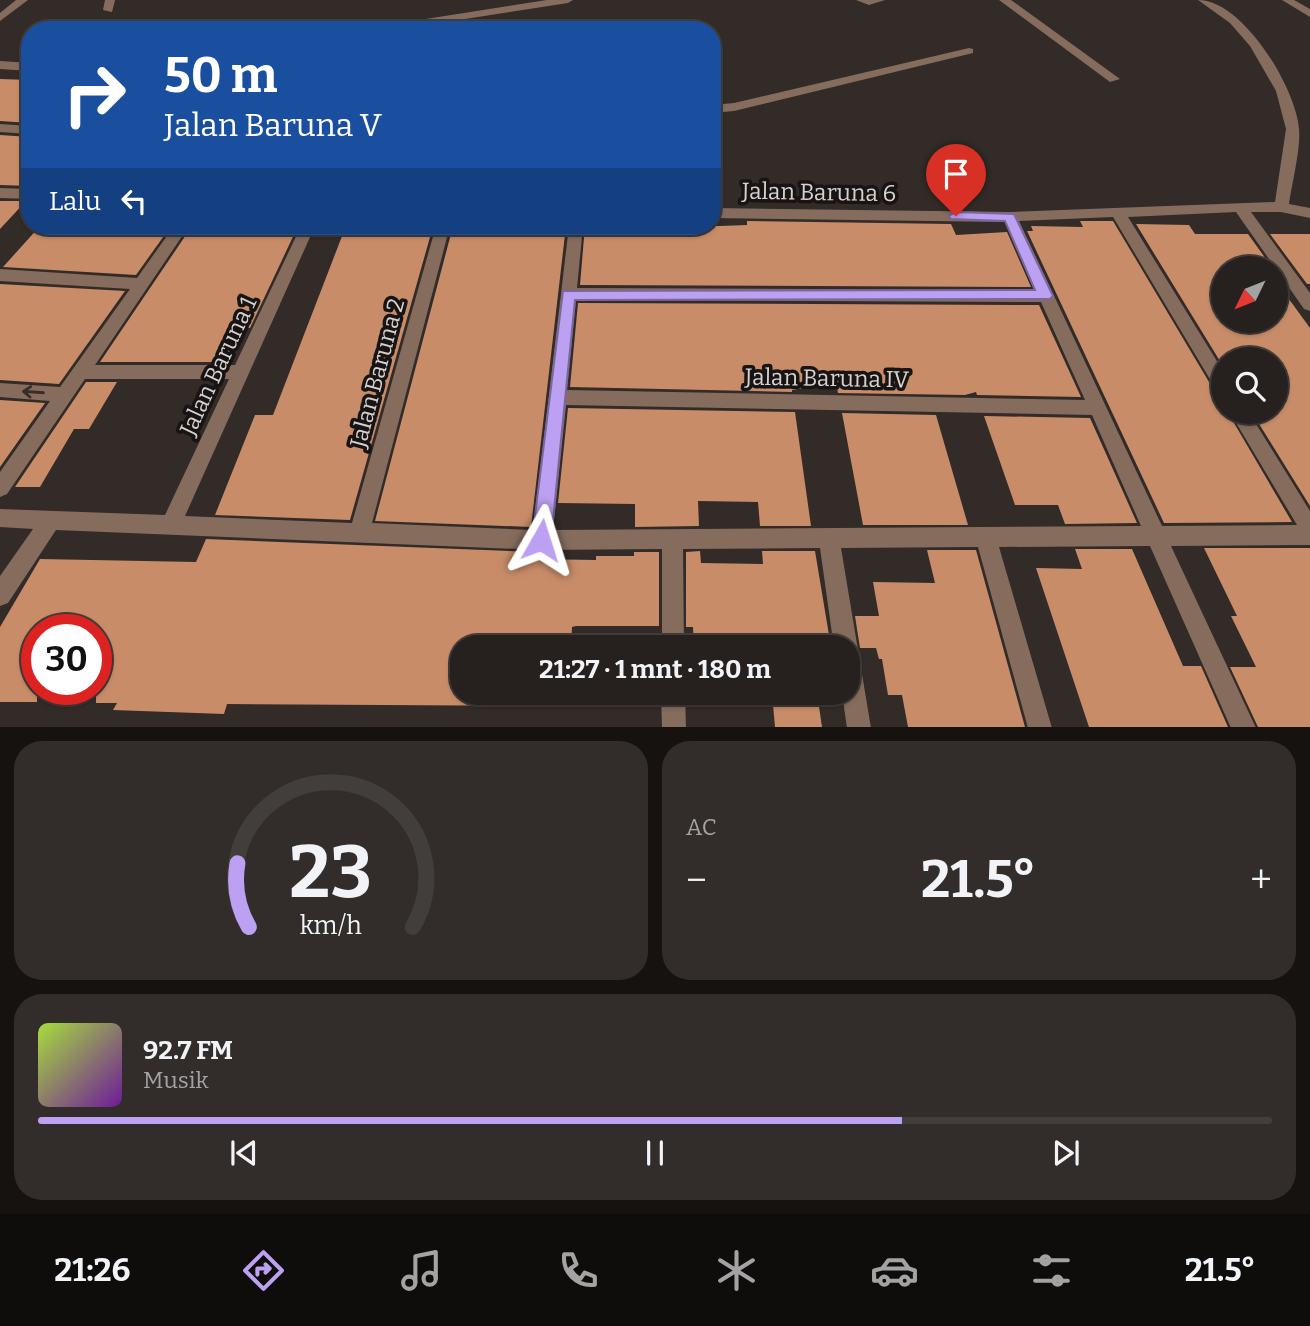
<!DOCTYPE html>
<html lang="id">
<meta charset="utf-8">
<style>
body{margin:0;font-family:Bitter,serif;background:#322d2b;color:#f1f3f6;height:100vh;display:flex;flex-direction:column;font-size:26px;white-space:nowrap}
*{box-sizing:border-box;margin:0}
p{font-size:23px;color:#a4a3a4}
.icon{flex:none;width:38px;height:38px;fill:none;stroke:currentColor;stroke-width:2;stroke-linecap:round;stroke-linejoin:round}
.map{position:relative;height:727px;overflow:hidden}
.drawer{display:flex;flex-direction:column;gap:14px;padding:14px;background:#151210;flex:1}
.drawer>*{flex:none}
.hud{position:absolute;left:21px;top:21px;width:700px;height:214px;border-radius:28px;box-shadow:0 2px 5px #0004,0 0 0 2px #423e3c;background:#1a4fa0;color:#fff;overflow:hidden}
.needle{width:46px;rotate:227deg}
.fabs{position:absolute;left:1211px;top:256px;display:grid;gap:14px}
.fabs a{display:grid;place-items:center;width:77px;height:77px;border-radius:50%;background:#26201e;box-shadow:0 2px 5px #0004,0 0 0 2px #423e3c;font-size:35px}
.speed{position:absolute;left:21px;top:614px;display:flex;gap:14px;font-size:35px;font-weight:700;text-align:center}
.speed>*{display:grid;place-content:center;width:91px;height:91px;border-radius:50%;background:#26201e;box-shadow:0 2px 5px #0004,0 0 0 2px #423e3c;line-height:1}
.speed .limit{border:10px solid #d22;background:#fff;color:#111}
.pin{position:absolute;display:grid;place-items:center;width:60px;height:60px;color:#fff;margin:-72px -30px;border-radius:50% 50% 50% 0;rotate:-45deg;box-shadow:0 0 7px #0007}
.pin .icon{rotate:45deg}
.me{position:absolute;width:77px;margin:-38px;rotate:6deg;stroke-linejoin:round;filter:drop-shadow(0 0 5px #0008)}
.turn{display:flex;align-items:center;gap:24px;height:147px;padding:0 28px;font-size:32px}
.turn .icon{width:91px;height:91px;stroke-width:2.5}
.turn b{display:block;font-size:49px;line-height:60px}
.then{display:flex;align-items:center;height:66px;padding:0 28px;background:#0003;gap:14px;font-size:26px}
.big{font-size:52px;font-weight:700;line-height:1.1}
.drawer .card{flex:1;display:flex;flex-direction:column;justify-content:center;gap:10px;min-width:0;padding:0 24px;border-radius:28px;background:#322d2b}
.drawer .dial{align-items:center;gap:0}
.dial svg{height:182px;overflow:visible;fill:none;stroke:#423e3c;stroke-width:7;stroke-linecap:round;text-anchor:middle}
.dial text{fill:#f1f3f6;stroke:none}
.song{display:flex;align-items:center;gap:21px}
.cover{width:84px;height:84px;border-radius:10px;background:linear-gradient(135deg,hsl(80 70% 55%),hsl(280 70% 35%))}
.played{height:7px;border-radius:4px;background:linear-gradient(90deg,#bca0f2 70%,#423e3c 70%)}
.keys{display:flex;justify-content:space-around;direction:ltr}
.heat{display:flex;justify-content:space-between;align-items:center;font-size:38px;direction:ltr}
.drawer .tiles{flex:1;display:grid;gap:14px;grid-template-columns:1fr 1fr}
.card:last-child{grid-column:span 2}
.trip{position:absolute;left:450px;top:635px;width:410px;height:70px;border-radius:28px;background:#26201e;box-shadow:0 2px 5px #0004,0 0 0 2px #423e3c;font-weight:700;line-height:70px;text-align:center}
.tab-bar{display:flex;height:112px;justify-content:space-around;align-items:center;background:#0f0d0c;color:#a4a3a4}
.tab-bar .icon{width:49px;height:49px}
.tab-bar .on{color:#bca0f2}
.tab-bar b{font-size:32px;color:#f1f3f6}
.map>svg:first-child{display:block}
.building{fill:#c88c69}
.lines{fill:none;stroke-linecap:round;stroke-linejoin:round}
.minor{fill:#856c5d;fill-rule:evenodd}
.oneway{stroke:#382e29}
.route{fill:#bca0f2;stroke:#7a689d;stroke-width:2}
.labels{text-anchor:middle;stroke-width:7;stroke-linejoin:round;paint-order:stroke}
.street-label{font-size:23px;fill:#d6d1cf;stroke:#171413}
</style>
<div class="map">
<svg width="1310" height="728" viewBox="0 0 1310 728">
<rect width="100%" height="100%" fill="#322b28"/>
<g class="building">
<path d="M0,79l30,1v43l-30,-2z"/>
<path d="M0,135l30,2v49l-30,-1z"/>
<path d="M0,201h26l-26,28z"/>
<path d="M747,221l204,3 5,11 51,-3 24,55 -451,-2 5,-59h135l27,-1z"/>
<path d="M1080,221h33l102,171 8,3v16h4l65,111 -128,1 -137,-292h6l-2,-5 52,1z"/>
<path d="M1136,224l53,1 6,9h53l23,32h-48v54h53v-47l7,11h-5l32,44v178l-59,-95h25v-52h-53v7z"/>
<path d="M40,226h131l-35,49 -133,-8z"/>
<path d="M192,226h106l-48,102h-7l-17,34h-126z"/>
<path d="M468,226h98l-35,301 -156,-6 77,-291h14z"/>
<path d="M393,230h39l-82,290 -135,-5 40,-100h18l71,-184z"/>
<path d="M1270,234h40v50h-3z"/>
<path d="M0,284l125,7 -66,93 -59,-4z"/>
<path d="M578,303l461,2 42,92 -104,-2 -1,-3 -11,3 -127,-2 -2,-11 -44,8v2l-222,-5z"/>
<path d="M86,382h31l-28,47h-15l-34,58h-25z"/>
<path d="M0,400l45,3 -45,64z"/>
<path d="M568,408l227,4 16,114h-51l-2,-24 -60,-1 1,25 -64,1v-23l-77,-1z"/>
<path d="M842,413l94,2 32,110h-105z"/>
<path d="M984,416l106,2 47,105 -72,1 -7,-19h-43z"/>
<path d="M206,539l329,13v7l61,1v-4h38v-4h25v74h-83l-4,1 -1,21h-109v45h106l-1,13 -340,-2 -3,10 -111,-4 4,-7h-21v-73h-59v72h-37v-75l40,-68 156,3z"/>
<path d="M1204,548h106v179h-52l-28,-60h26l-25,-51h6z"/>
<path d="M1075,549h57l51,117h18l27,61h-139l-53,-159 46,1z"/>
<path d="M927,550h49l49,177h-117l-6,-32h-14l-6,-36h-3l-3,-11h-16l-5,-32h24l-6,-34 62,1z"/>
<path d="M700,551l1,12 62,1 -1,-13h53l16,96 -137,1 -1,-21h-7v-75z"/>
<path d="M772,693h45l5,34h-47z"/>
</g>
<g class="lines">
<g class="minor">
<path d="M16,0h12l-28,21v-8z"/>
<path d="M105,0h10l-3,12 -9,-2z"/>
<path d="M547,0h26l-5,3 -155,24 -6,-3 6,-3z"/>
<path d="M856,0h29l-16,5z"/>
<path d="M999,0h12l109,79 -10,3z"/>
<path d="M1198,0c45,0 98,88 101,129 2,18 -7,55 -10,75l21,4v10l-29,-6h-30l59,81v18l-6,-2 -68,-97 -108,5 95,154v22l-6,-2 -104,-174 -94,4 143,305 135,-1 -68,-114h19l62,100v34l-139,1 85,182h-25l-81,-182 -151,1 53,181h-24l-50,-181 -137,1 30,180h-24l-5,-35h5v-45h-13l-14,-100 -137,1 1,99h-22v-99l-120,1 -486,-20 -48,73 -8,3v-30l33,-47 -33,-2v-18l165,6 64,-136h-144l-78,115 -7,3v-25l50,-71 -50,-4v-14l60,4 70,-98 -130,-8v-12l137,9 37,-52h15l-94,139h140l66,-139h14l-130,290 167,7 84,-297h14l-78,297 161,7 36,-304h14l-6,62 458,2 -30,-68 -293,-4v-10l298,4 265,-10 11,-73 -10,-38 -26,-45 -20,-23zM576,300l465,2 44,98 -518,-10zM566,405l526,10 49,111 -588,4z"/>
<path d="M1282,0h12l16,9v8z"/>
<path d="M969,48l4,1v4l-239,58 -22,2v-8l22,-2z"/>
<path d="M0,61l30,2v8l-30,-2z"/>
<path d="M0,124l30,2v8l-30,-2z"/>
<path d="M0,188l30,1v10l-30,-1z"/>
<path d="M661,693h24l1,35h-24z"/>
</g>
</g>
<defs><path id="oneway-shaft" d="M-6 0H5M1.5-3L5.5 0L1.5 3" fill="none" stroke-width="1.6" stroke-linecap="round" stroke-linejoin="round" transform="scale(1.75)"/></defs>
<use class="oneway" href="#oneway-shaft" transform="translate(33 392) rotate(-176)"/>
<path class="route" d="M956,212l58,2 39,82 -3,3 -475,1 -24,240 -3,6 -7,3 -6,-3 -3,-6 31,-249 472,-1 -30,-69 -54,-2 -2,-3z"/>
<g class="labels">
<g class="street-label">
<text transform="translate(819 192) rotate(1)" y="8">Jalan Baruna 6</text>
<text transform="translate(218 366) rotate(-65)" y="8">Jalan Baruna 1</text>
<text transform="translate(377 373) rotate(-75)" y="8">Jalan Baruna 2</text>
<text transform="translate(827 378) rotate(1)" y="8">Jalan Baruna IV</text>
</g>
</g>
</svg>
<div class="fabs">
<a><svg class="needle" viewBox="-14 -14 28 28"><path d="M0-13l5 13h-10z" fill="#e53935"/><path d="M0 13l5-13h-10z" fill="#a4a3a4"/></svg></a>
<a><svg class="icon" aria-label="search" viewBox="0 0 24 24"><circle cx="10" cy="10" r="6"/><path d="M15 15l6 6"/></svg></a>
</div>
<div class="speed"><div class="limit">30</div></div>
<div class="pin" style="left:956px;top:216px;background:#d93025"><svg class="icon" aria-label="arrive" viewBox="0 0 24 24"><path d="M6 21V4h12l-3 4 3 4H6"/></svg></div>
<svg class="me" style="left:541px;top:540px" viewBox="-20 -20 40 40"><path d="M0-17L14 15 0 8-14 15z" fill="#bca0f2" stroke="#fff" stroke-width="4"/></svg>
<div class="trip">21:27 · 1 mnt · 180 m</div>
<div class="hud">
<div class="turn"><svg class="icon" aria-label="right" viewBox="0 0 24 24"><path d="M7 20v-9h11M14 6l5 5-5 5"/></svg><div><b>50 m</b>Jalan Baruna V</div></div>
<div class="then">Lalu<svg class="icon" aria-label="left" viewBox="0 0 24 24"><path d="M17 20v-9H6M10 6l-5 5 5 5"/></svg></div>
</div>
</div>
<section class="drawer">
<div class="tiles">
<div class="card dial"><svg viewBox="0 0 100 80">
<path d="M14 69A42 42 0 1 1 86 69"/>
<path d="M14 69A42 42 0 0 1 9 41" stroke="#bca0f2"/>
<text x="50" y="56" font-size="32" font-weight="700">23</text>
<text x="50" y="72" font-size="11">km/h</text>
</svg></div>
<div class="card"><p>AC</p>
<div class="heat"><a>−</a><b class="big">21.5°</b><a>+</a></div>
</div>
<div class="card">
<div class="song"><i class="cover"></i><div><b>92.7 FM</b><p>Musik</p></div></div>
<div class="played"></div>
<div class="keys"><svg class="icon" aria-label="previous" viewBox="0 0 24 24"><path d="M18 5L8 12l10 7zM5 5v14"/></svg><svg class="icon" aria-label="pause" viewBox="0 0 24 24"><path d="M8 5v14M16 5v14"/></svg><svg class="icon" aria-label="next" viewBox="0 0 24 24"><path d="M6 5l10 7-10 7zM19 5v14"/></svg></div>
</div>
</div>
</section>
<nav class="tab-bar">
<b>21:26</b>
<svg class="icon on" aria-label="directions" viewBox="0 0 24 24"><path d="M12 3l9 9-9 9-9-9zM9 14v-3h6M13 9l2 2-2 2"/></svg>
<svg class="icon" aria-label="music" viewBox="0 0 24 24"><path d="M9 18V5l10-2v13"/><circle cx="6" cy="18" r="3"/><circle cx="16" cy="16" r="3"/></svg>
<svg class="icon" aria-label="phone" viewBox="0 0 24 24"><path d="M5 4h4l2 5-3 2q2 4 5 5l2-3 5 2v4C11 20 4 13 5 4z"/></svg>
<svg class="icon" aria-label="climate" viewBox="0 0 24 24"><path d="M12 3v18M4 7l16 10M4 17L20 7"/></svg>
<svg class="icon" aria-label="car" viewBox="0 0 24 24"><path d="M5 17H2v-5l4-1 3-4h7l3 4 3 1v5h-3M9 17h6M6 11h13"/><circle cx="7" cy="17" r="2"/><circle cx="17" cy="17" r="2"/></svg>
<svg class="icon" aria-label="filters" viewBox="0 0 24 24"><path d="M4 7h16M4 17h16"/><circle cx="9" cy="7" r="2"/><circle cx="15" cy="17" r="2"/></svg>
<b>21.5°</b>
</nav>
